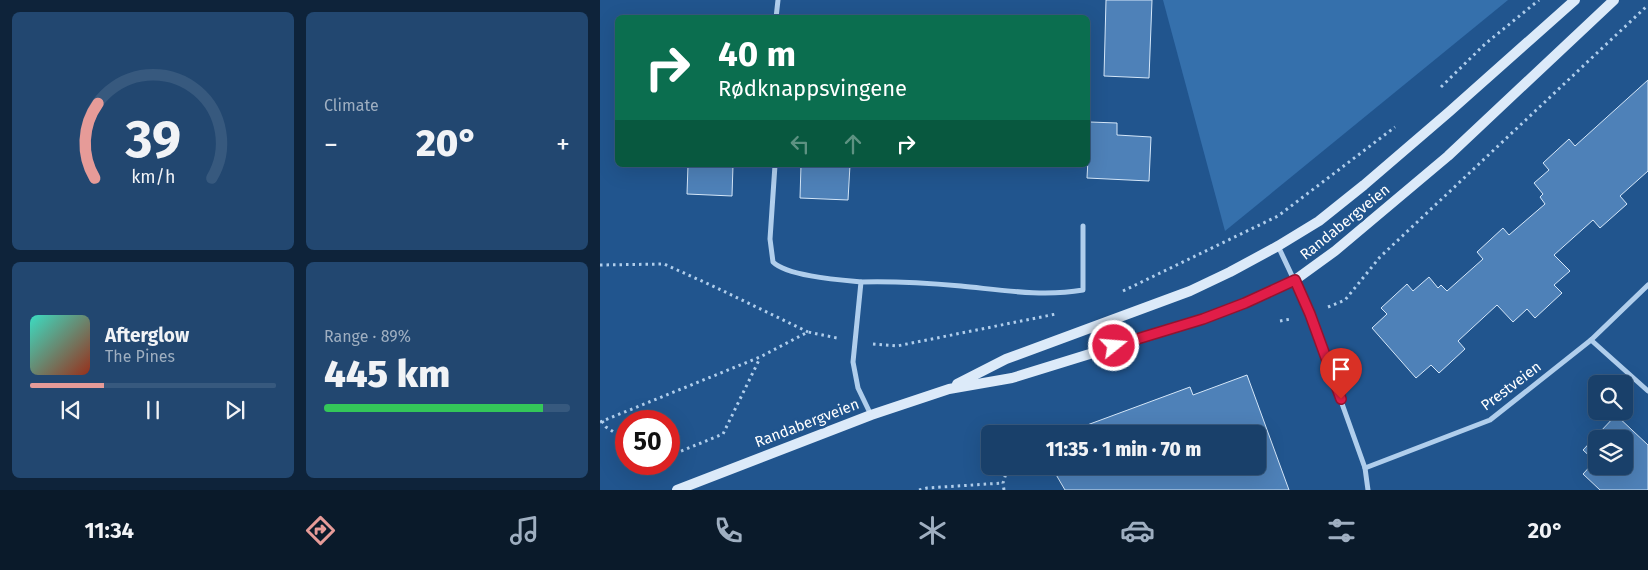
<!DOCTYPE html>
<meta charset="utf-8">
<style>
body{margin:0;font-family:"Fira Sans",sans-serif;background:#224770;color:#f1f3f6;height:100vh;display:flex;flex-direction:column;font-size:19px;white-space:nowrap}
*{box-sizing:border-box;margin:0}
p{font-size:16px;color:#9fafc1}
.icon{flex:none;width:28px;height:28px;fill:none;stroke:currentColor;stroke-width:2;stroke-linecap:round;stroke-linejoin:round}
.map{position:relative;flex:1;overflow:hidden}
.drawer{display:flex;flex-direction:column;gap:12px;padding:12px;background:#0e233a;width:600px}
.drawer>*{flex:none}
.guide{position:absolute;left:15px;top:15px;width:475px;height:152px;border-radius:8px;box-shadow:0 5px 20px #0002,0 0 0 1px #37597e;background:#0b6e4f;color:#fff;overflow:hidden}
.fabs{position:absolute;left:988px;top:375px;display:grid;gap:10px}
.fabs a{display:grid;place-items:center;width:45px;height:45px;border-radius:8px;background:#19406a;box-shadow:0 5px 20px #0002,0 0 0 1px #37597e;font-size:25px}
.speed{position:absolute;left:15px;top:410px;display:flex;gap:10px;font-size:25px;font-weight:700;text-align:center}
.speed>*{display:grid;place-content:center;width:65px;height:65px;border-radius:50%;background:#19406a;box-shadow:0 5px 20px #0002,0 0 0 1px #37597e;line-height:1}
.speed .limit{border:8px solid #d22;background:#fff;color:#111}
.pin{position:absolute;display:grid;place-items:center;width:42px;height:42px;color:#fff;margin:-51px -21px;border-radius:50% 50% 50% 0;rotate:-45deg;box-shadow:0 0 5px #0007}
.pin .icon{rotate:45deg}
.me{position:absolute;width:55px;margin:-28px;rotate:73deg;stroke-linejoin:round;filter:drop-shadow(0 0 4px #0008)}
.turn{display:flex;align-items:center;gap:18px;height:105px;padding:0 20px;font-size:22px}
.turn .icon{width:65px;height:65px;stroke-width:2.5}
.turn b{display:block;font-size:35px;line-height:42px}
.lanes{display:flex;align-items:center;height:48px;padding:0 20px;background:#0003;justify-content:center;gap:25px;direction:ltr}
.lanes .off{opacity:.35}
.big{font-size:38px;font-weight:800;line-height:1.1}
.drawer .widget{flex:1;display:flex;flex-direction:column;justify-content:center;gap:8px;min-width:0;padding:0 18px;border-radius:8px;background:#224770}
.drawer .dial{align-items:center;gap:0}
.dial svg{height:130px;overflow:visible;fill:none;stroke:#37597e;stroke-width:7;stroke-linecap:round;text-anchor:middle}
.dial text{fill:#f1f3f6;stroke:none}
.song{display:flex;align-items:center;gap:15px}
.cover{width:60px;height:60px;border-radius:8px;background:linear-gradient(135deg,hsl(170 70% 55%),hsl(10 70% 35%))}
.played{height:5px;border-radius:2px;background:linear-gradient(90deg,#e69b98 30%,#37597e 30%)}
.keys{display:flex;justify-content:space-around;direction:ltr}
.heat{display:flex;justify-content:space-between;align-items:center;font-size:28px;direction:ltr}
.charge{height:8px;border-radius:4px;background:linear-gradient(90deg,#34c759 89%,#37597e 0)}
.drawer .tiles{flex:1;display:grid;gap:12px;grid-template-columns:repeat(2,1fr)}
.trip{position:absolute;left:381px;top:425px;width:285px;height:50px;border-radius:8px;background:#19406a;box-shadow:0 5px 20px #0002,0 0 0 1px #37597e;font-weight:800;line-height:50px;text-align:center}
.menu{display:flex;height:80px;justify-content:space-around;align-items:center;background:#0a1a2a;color:#9fafc1}
.menu .icon{width:35px;height:35px}
.menu .selected{color:#e69b98}
.menu b{font-size:22px;color:#f1f3f6}
main{display:flex;flex:1;min-height:0}
.map>svg:first-child{display:block}
.green{fill:#3570ac}
.building{fill:#4e81b8;stroke:#d5e7f9;fill-rule:evenodd}
.lines{fill:none;stroke-linecap:round;stroke-linejoin:round}
.path{stroke:#b0ceec;stroke-width:3;stroke-dasharray:2.5 4;stroke-linecap:butt}
.minor{stroke:#b0ceec;stroke-width:5}
.secondary{stroke:#dceaf9;stroke-width:10}
.route-casing{stroke:#92132f;stroke-width:12}
.route{stroke:#e11d48;stroke-width:9}
.labels{text-anchor:middle;stroke-width:5;stroke-linejoin:round;paint-order:stroke}
.street-label{font-size:15px;fill:#fff;stroke:#21558e}
</style>
<main>
<section class="drawer">
<div class="tiles">
<div class="widget dial"><svg viewBox="0 0 100 80">
<path d="M14 69A42 42 0 1 1 86 69"/>
<path d="M14 69A42 42 0 0 1 16 23" stroke="#e69b98"/>
<text x="50" y="56" font-size="32" font-weight="700">39</text>
<text x="50" y="72" font-size="11">km/h</text>
</svg></div>
<div class="widget"><p>Climate</p>
<div class="heat"><a>−</a><b class="big">20°</b><a>+</a></div>
</div>
<div class="widget">
<div class="song"><i class="cover"></i><div><b>Afterglow</b><p>The Pines</p></div></div>
<div class="played"></div>
<div class="keys"><svg class="icon" aria-label="previous" viewBox="0 0 24 24"><path d="M18 5L8 12l10 7zM5 5v14"/></svg><svg class="icon" aria-label="pause" viewBox="0 0 24 24"><path d="M8 5v14M16 5v14"/></svg><svg class="icon" aria-label="next" viewBox="0 0 24 24"><path d="M6 5l10 7-10 7zM19 5v14"/></svg></div>
</div>
<div class="widget"><p>Range · 89%</p><b class="big">445 km</b><div class="charge"></div></div>
</div>
</section>
<div class="map">
<svg width="1048" height="490" viewBox="0 0 1048 490">
<rect width="100%" height="100%" fill="#21558e"/>
<path class="green" d="M563,0h345l-283,231z"/>
<g class="building">
<path d="M506,0h46l-3,78 -45,-2z"/>
<path d="M1048,80v91l-28,25 7,8 -27,24 -7,-8 -39,35 16,16 -16,14 8,8 -27,25 -8,-9 -14,13 -16,-17 -39,36 7,8 -26,24 -8,-8 -15,13 -44,-50 15,-14 -6,-6 26,-24 6,7 16,-14 9,11 3,-3 6,6 36,-32 -6,-7 26,-24 6,7 36,-31 -5,-7 3,-3 -9,-11 15,-13 -6,-7 26,-24 6,7z"/>
<path d="M490,122l27,1v12l34,2 -2,44 -62,-3z"/>
<path d="M88,165h45l-1,31 -45,-2z"/>
<path d="M201,165h49l-2,35 -48,-2z"/>
<path d="M647,375l42,115h-224l-14,-24h207v-32h-188l9,-6 111,-41 3,8z"/>
<path d="M1016,415l32,30v45h-48l-17,-16 12,-13 -12,-11zM996,439h28v27h-28z"/>
</g>
<g class="lines">
<g class="path">
<path d="M841,87l44,-43 54,-44"/>
<path d="M0,265l64,-1 51,23 93,45"/>
<path d="M523,291l155,-75 117,-89"/>
<path d="M728,307l17,-7 35,-43 268,-252"/>
<path d="M680,321l11,-2"/>
<path d="M273,344l24,2 159,-32"/>
<path d="M2,421l4,6 20,13"/>
<path d="M0,422l160,-65 48,-25 29,6"/>
<path d="M69,456l54,-22 37,-76"/>
<path d="M319,490l8,-2 76,-5"/>
<path d="M404,490l-1,-7 5,-16"/>
</g>
<g class="minor">
<path d="M176,18l2,-18"/>
<path d="M175,165l-5,74 3,23c14,14 67,18 88,20l-8,80 5,26 13,27"/>
<path d="M678,246l32,68 55,154 3,22"/>
<path d="M261,282c34,-1 66,1 100,4 41,4 81,11 122,4v-64"/>
<path d="M991,340l57,51"/>
<path d="M765,468l125,-48 101,-80 57,-55"/>
</g>
<g class="secondary">
<path d="M357,384l49,-25 184,-68 40,-19 48,-26 41,-25 45,-36 85,-73 126,-112"/>
<path d="M77,490l194,-75 78,-26 63,-11 191,-59 42,-16 50,-23 40,-29 113,-95 166,-156"/>
</g>
</g>
<g class="lines">
<g class="route-casing">
<path id="route" d="M514,346l89,-27 42,-16 50,-23 15,34 31,85"/>
</g>
<use href="#route" class="route"/>
</g>
<g class="labels">
<g class="street-label">
<text transform="translate(745 222) rotate(-39)" y="5">Randabergveien</text>
<text transform="translate(911 386) rotate(-37)" y="5">Prestveien</text>
<text transform="translate(207 423) rotate(-21)" y="5">Randabergveien</text>
</g>
</g>
</svg>
<div class="fabs">
<a><svg class="icon" aria-label="search" viewBox="0 0 24 24"><circle cx="10" cy="10" r="6"/><path d="M15 15l6 6"/></svg></a>
<a><svg class="icon" aria-label="layers" viewBox="0 0 24 24"><path d="M12 4l9 5-9 5-9-5zM3 14l9 5 9-5"/></svg></a>
</div>
<div class="speed"><div class="limit">50</div></div>
<div class="pin" style="left:741px;top:399px;background:#d93025"><svg class="icon" aria-label="arrive" viewBox="0 0 24 24"><path d="M6 21V4h12l-3 4 3 4H6"/></svg></div>
<svg class="me" style="left:514px;top:346px" viewBox="-20 -20 40 40"><circle r="17" fill="#e11d48" stroke="#fff" stroke-width="3"/><path d="M0-11L8 9 0 5-8 9z" fill="#fff"/></svg>
<div class="trip">11:35 · 1 min · 70 m</div>
<div class="guide">
<div class="turn"><svg class="icon" aria-label="right" viewBox="0 0 24 24"><path d="M7 20v-9h11M14 6l5 5-5 5"/></svg><div><b>40 m</b>Rødknappsvingene</div></div>
<div class="lanes"><svg class="icon off" aria-label="left" viewBox="0 0 24 24"><path d="M17 20v-9H6M10 6l-5 5 5 5"/></svg><svg class="icon off" aria-label="ahead" viewBox="0 0 24 24"><path d="M12 20V5M6 11l6-6 6 6"/></svg><svg class="icon" aria-label="right" viewBox="0 0 24 24"><path d="M7 20v-9h11M14 6l5 5-5 5"/></svg></div>
</div>
</div>
</main>
<nav class="menu">
<b>11:34</b>
<svg class="icon selected" aria-label="directions" viewBox="0 0 24 24"><path d="M12 3l9 9-9 9-9-9zM9 14v-3h6M13 9l2 2-2 2"/></svg>
<svg class="icon" aria-label="music" viewBox="0 0 24 24"><path d="M9 18V5l10-2v13"/><circle cx="6" cy="18" r="3"/><circle cx="16" cy="16" r="3"/></svg>
<svg class="icon" aria-label="phone" viewBox="0 0 24 24"><path d="M5 4h4l2 5-3 2q2 4 5 5l2-3 5 2v4C11 20 4 13 5 4z"/></svg>
<svg class="icon" aria-label="climate" viewBox="0 0 24 24"><path d="M12 3v18M4 7l16 10M4 17L20 7"/></svg>
<svg class="icon" aria-label="car" viewBox="0 0 24 24"><path d="M5 17H2v-5l4-1 3-4h7l3 4 3 1v5h-3M9 17h6M6 11h13"/><circle cx="7" cy="17" r="2"/><circle cx="17" cy="17" r="2"/></svg>
<svg class="icon" aria-label="filters" viewBox="0 0 24 24"><path d="M4 7h16M4 17h16"/><circle cx="9" cy="7" r="2"/><circle cx="15" cy="17" r="2"/></svg>
<b>20°</b>
</nav>
